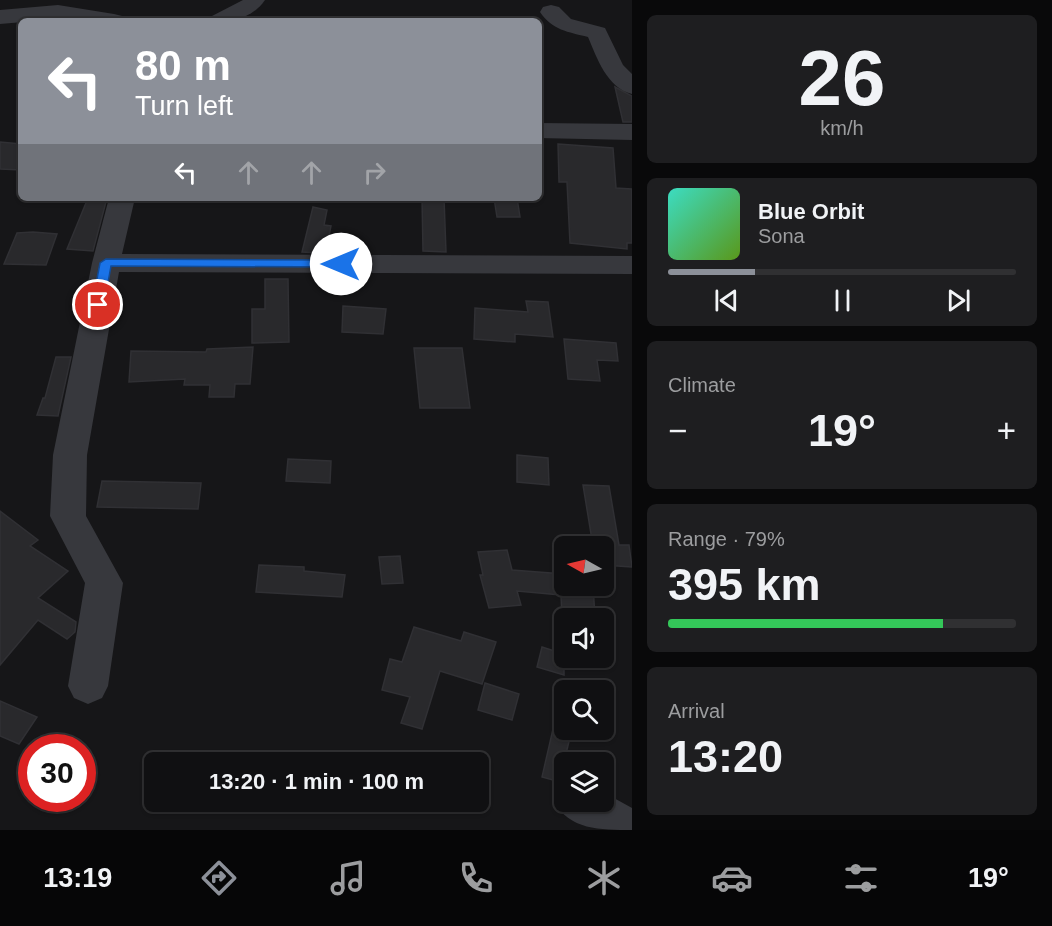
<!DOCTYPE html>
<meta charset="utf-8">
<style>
body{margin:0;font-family:Helvetica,sans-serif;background:#1e1e20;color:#f1f3f6;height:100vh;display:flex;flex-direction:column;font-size:22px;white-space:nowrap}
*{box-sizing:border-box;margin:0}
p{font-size:20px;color:#9c9d9f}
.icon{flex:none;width:33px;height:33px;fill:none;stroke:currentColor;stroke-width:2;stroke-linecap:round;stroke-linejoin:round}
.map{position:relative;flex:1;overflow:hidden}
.drawer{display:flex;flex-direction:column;gap:15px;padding:15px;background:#09090a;width:420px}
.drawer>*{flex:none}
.guide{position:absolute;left:18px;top:18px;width:524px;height:183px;border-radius:9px;box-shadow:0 2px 4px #0004,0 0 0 2px #303032;background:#8c9099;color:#fff;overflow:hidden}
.needle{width:39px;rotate:278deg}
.tools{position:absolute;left:554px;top:536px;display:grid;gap:12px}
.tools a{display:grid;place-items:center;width:60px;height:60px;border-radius:9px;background:#101012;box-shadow:0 2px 4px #0004,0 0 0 2px #303032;font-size:30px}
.speed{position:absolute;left:18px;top:734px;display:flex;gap:12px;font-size:30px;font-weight:700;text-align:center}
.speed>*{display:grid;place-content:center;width:78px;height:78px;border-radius:50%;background:#101012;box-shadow:0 2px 4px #0004,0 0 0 2px #303032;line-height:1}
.speed .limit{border:9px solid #d22;background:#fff;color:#111}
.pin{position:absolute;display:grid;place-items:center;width:51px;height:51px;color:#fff;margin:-26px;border:3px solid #fff;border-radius:50%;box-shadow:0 2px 6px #0007}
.me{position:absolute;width:66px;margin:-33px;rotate:270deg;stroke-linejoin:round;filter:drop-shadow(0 0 4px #0008)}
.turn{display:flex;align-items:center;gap:21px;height:126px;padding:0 18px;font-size:27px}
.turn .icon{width:78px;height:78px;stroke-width:2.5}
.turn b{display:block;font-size:42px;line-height:51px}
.lanes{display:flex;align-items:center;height:57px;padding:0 18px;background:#0003;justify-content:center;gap:30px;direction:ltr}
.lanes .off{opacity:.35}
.big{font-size:45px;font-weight:700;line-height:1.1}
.drawer .tile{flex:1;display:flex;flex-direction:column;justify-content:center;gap:9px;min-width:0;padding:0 21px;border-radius:9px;background:#1e1e20}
.drawer .dial{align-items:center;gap:0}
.dial b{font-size:78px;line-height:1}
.song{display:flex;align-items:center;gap:18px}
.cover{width:72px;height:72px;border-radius:9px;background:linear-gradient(135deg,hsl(170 70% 55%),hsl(90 70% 35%))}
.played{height:6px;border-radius:3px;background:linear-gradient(90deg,#8c9099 25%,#303032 25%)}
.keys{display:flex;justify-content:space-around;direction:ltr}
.heat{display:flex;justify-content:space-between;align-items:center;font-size:33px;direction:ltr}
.charge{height:9px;border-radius:4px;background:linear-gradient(90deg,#34c759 79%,#303032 0)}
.trip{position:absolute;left:144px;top:752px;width:345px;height:60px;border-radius:9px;background:#101012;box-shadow:0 2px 4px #0004,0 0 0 2px #303032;font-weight:700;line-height:60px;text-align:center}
.tabs{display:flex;height:96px;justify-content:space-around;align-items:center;background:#060607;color:#9c9d9f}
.tabs .icon{width:42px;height:42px}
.tabs .active{color:#8c9099}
.tabs b{font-size:27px;color:#f1f3f6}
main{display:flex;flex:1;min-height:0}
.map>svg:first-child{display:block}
.building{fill:#29292c;stroke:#303034;stroke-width:1.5}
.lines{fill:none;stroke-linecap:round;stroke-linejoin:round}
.minor{fill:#37383d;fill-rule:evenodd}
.route{fill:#1a73e8;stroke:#114b97;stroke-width:1.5}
</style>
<main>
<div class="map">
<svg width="632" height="830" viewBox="0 0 632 830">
<rect width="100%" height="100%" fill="#161618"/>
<g class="building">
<path d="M615,87l17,9v26h-9z"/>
<path d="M0,142l21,2v26l-21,-1z"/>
<path d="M558,144l55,4 3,40 16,1v54h-5v6l-57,-6 -3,-61h-8z"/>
<path d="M88,198h19l-14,53 -26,-2z"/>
<path d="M422,198h22l2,54 -23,-1z"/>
<path d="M494,198h23l3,19h-23z"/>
<path d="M313,207l14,3 -3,15 7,1 -4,20 -6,-1 -1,8 -18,-1z"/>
<path d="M33,232l24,2 -11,31 -42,-1 13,-31z"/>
<path d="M265,279h23l1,63 -37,1v-34h13z"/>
<path d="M526,301l22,1 5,35 -38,-3v8l-41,-3 1,-31 53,4z"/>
<path d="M343,306l43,3 -3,25 -41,-2z"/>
<path d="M564,339l52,4 2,18 -21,-1 3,21 -32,-2z"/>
<path d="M253,347l-3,37h-15l-1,13h-25l1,-12h-26l1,-6 -56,3 2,-31 75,1 1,-3z"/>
<path d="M414,348h48l8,60h-50z"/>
<path d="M56,357h15l-13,59 -21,-1 6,-17h2z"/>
<path d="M517,455l31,3 1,27 -32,-3z"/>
<path d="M288,459l43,2 -1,22 -44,-2z"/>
<path d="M102,481l99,2 -3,26 -101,-2z"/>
<path d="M583,485l26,1 10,59h10l3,22 -29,-2v-19h-10z"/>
<path d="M0,511l38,29 -8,6 38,25 -30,27 38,24 -1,10 -8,7 -29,-19 -38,45z"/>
<path d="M507,550l5,20 52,4v11h29l2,33 -33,-1 -1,-22 -44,-4 4,14 -32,3 -9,-33h3l-5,-23z"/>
<path d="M400,556l3,27 -21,1 -3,-27z"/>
<path d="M259,565l45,2v4l41,4 -3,22 -86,-5z"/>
<path d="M414,627l47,14 3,-9 32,10 -14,42 -42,-13 -18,58 -21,-6 9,-26 -28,-7 8,-31 12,3z"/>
<path d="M542,647l22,7v21l-27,-8z"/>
<path d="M485,683l34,11 -7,26 -34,-10z"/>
<path d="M0,701l37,16 -18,27 -19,-8z"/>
<path d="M553,729h19l-8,33v21l-22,-6z"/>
</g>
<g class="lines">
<g class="minor">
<path d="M243,0h22c-14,20 -33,21 -56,21l3,-5z"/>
<path d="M58,5l56,9 8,2 3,5h-52l-15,-2 -58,5v-14z"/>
<path d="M551,5l8,2 12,12 34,9 18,37 9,9v20c-25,-6 -35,-36 -44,-57 -20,-5 -36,-7 -48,-25l3,-5z"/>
<path d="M538,123l94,1v16l-94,-2z"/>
<path d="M109,198h26l-13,56 510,2v18l-513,-2 -32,183 -1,61 37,67 -15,103 -6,12 -14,6 -14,-6 -6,-12 17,-103 -35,-67 3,-61 39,-192z"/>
<path d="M564,785v16h39v-9l29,16v22c-32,0 -63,0 -78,-29l7,-15z"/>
</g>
</g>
<path class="route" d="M106,259l235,1 6,4 -6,3 -230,-1 -7,39 -6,4 -6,-4 8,-42z"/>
</svg>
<div class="tools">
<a><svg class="needle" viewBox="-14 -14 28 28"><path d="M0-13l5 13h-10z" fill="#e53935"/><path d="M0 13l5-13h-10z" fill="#9c9d9f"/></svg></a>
<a><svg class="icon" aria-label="sound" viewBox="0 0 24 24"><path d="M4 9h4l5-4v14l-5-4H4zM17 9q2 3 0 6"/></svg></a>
<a><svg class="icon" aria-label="search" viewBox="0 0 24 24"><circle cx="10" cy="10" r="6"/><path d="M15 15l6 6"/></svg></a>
<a><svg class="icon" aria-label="layers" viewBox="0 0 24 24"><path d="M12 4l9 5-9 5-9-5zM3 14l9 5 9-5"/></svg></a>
</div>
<div class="speed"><div class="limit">30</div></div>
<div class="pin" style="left:98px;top:305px;background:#d93025"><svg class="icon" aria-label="arrive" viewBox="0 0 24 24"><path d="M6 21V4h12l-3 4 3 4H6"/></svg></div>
<svg class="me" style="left:341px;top:264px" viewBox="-20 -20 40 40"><circle r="19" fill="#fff"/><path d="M0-13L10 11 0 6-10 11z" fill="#1a73e8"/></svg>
<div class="trip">13:20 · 1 min · 100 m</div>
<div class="guide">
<div class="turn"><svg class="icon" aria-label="left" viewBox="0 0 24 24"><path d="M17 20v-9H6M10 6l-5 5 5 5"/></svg><div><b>80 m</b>Turn left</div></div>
<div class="lanes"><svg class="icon" aria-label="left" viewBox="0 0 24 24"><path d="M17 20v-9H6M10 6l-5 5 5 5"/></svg><svg class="icon off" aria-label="ahead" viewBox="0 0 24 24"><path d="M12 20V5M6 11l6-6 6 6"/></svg><svg class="icon off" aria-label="ahead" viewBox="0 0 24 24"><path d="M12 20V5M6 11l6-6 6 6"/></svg><svg class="icon off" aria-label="right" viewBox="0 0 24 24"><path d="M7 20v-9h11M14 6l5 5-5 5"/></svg></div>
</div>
</div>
<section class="drawer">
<div class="tile dial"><b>26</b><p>km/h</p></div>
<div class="tile">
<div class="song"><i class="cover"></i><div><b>Blue Orbit</b><p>Sona</p></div></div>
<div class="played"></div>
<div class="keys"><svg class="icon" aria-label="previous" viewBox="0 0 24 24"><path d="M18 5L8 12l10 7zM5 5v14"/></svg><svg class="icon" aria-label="pause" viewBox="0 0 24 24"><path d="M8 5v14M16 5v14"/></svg><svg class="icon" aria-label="next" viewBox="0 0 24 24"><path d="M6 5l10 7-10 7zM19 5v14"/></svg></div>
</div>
<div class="tile"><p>Climate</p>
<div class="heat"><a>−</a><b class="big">19°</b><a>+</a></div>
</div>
<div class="tile"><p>Range · 79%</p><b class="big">395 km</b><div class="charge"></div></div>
<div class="tile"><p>Arrival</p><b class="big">13:20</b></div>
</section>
</main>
<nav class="tabs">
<b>13:19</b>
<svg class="icon active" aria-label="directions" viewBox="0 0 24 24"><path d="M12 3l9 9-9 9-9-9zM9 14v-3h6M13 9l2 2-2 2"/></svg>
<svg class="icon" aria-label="music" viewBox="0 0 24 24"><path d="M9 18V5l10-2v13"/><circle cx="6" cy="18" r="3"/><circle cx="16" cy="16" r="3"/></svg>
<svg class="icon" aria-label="phone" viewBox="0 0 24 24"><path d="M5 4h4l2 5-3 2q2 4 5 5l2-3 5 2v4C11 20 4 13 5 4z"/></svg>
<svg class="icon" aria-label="climate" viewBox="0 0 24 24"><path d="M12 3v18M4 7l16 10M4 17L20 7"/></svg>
<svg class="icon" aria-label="car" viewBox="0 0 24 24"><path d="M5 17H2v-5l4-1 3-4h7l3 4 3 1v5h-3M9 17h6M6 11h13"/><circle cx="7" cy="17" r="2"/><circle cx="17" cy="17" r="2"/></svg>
<svg class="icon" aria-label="filters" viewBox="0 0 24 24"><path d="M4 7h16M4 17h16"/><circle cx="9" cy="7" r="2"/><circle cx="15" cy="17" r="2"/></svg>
<b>19°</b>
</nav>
